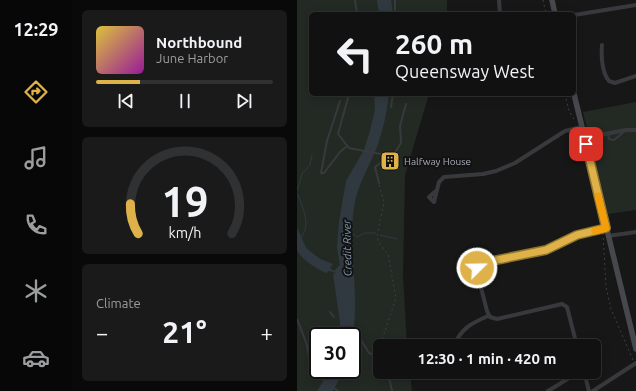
<!DOCTYPE html>
<meta charset="utf-8">
<style>
body{margin:0;font-family:Ubuntu,sans-serif;background:#1a1a1b;color:#f1f3f6;height:100vh;display:flex;flex-direction:column;font-size:15px;white-space:nowrap}
*{box-sizing:border-box;margin:0}
p{font-size:13px;color:#9c9d9f}
.icon{flex:none;width:22px;height:22px;fill:none;stroke:currentColor;stroke-width:2;stroke-linecap:round;stroke-linejoin:round}
.map{position:relative;flex:1;overflow:hidden}
.drawer{display:flex;flex-direction:column;gap:10px;padding:10px;background:#09090a;width:225px}
.drawer>*{flex:none}
.guide{position:absolute;left:12px;top:12px;width:267px;height:84px;border-radius:6px;box-shadow:0 2px 10px #0003,0 0 0 1px #303132;background:#111112;color:#f1f3f6;overflow:hidden}
.speed{position:absolute;left:12px;top:327px;display:flex;gap:8px;font-size:20px;font-weight:700;text-align:center}
.speed>*{display:grid;place-content:center;width:52px;height:52px;border-radius:50%;background:#111112;box-shadow:0 2px 10px #0003,0 0 0 1px #303132;line-height:1}
.speed .limit{border:2px solid #111;border-radius:6px;background:#fff;color:#111}
.pin{position:absolute;display:grid;place-items:center;width:34px;height:34px;color:#fff;margin:-17px;border-radius:8px;box-shadow:0 2px 6px #0006}
.me{position:absolute;width:44px;margin:-22px;rotate:67deg;stroke-linejoin:round;filter:drop-shadow(0 0 3px #0008)}
.turn{display:flex;align-items:center;gap:14px;height:84px;padding:0 20px;font-size:18px}
.turn .icon{width:52px;height:52px;stroke-width:2.5}
.turn b{display:block;font-size:28px;line-height:34px}
.big{font-size:30px;font-weight:600;line-height:1.1}
.drawer .widget{flex:1;display:flex;flex-direction:column;justify-content:center;gap:6px;min-width:0;padding:0 14px;border-radius:6px;background:#1a1a1b}
.drawer .dial{align-items:center;gap:0}
.dial svg{height:104px;overflow:visible;fill:none;stroke:#303132;stroke-width:7;stroke-linecap:round;text-anchor:middle}
.dial text{fill:#f1f3f6;stroke:none}
.song{display:flex;align-items:center;gap:12px}
.cover{width:48px;height:48px;border-radius:6px;background:linear-gradient(135deg,hsl(50 70% 55%),hsl(300 70% 35%))}
.played{height:4px;border-radius:2px;background:linear-gradient(90deg,#deb249 25%,#303132 25%)}
.keys{display:flex;justify-content:space-around;direction:ltr}
.heat{display:flex;justify-content:space-between;align-items:center;font-size:22px;direction:ltr}
.trip{position:absolute;left:76px;top:339px;width:228px;height:40px;border-radius:6px;background:#111112;box-shadow:0 2px 10px #0003,0 0 0 1px #303132;font-weight:600;line-height:40px;text-align:center}
main{display:flex;flex:1;min-height:0}
.tabs{display:flex;flex-direction:column;width:72px;justify-content:space-around;align-items:center;background:#070707;color:#9c9d9f}
.tabs .icon{width:28px;height:28px}
.tabs .current{color:#deb249}
.tabs b{font-size:18px;color:#f1f3f6}
.map>svg:first-child{display:block}
.green{fill:#232a24;fill-rule:evenodd}
.water{fill:#313940}
.lines{fill:none;stroke-linecap:round;stroke-linejoin:round}
.stream{stroke:#313940;stroke-width:1}
.path{stroke:#3e3f44;stroke-width:1;stroke-dasharray:2 3;stroke-linecap:butt}
.lane{stroke:#38393d;stroke-width:2}
.street{stroke:#38393d;stroke-width:4}
.secondary{stroke:#46484d;stroke-width:5.5}
.route-casing{stroke:#90742f;stroke-width:10}
.route{stroke:#deb249;stroke-width:7}
.slow{stroke:#f59e0b;stroke-width:7}
.labels{text-anchor:middle;stroke-width:4;stroke-linejoin:round;paint-order:stroke}
.poi-label{font-size:10px;fill:#aaaeb7;stroke:#121213;text-anchor:start}
.water-label{font-size:11px;font-style:italic;fill:#8599ae;stroke:#121213}
</style>
<main>
<nav class="tabs">
<b>12:29</b>
<svg class="icon current" aria-label="directions" viewBox="0 0 24 24"><path d="M12 3l9 9-9 9-9-9zM9 14v-3h6M13 9l2 2-2 2"/></svg>
<svg class="icon" aria-label="music" viewBox="0 0 24 24"><path d="M9 18V5l10-2v13"/><circle cx="6" cy="18" r="3"/><circle cx="16" cy="16" r="3"/></svg>
<svg class="icon" aria-label="phone" viewBox="0 0 24 24"><path d="M5 4h4l2 5-3 2q2 4 5 5l2-3 5 2v4C11 20 4 13 5 4z"/></svg>
<svg class="icon" aria-label="climate" viewBox="0 0 24 24"><path d="M12 3v18M4 7l16 10M4 17L20 7"/></svg>
<svg class="icon" aria-label="car" viewBox="0 0 24 24"><path d="M5 17H2v-5l4-1 3-4h7l3 4 3 1v5h-3M9 17h6M6 11h13"/><circle cx="7" cy="17" r="2"/><circle cx="17" cy="17" r="2"/></svg>
</nav>
<section class="drawer">
<div class="widget">
<div class="song"><i class="cover"></i><div><b>Northbound</b><p>June Harbor</p></div></div>
<div class="played"></div>
<div class="keys"><svg class="icon" aria-label="previous" viewBox="0 0 24 24"><path d="M18 5L8 12l10 7zM5 5v14"/></svg><svg class="icon" aria-label="pause" viewBox="0 0 24 24"><path d="M8 5v14M16 5v14"/></svg><svg class="icon" aria-label="next" viewBox="0 0 24 24"><path d="M6 5l10 7-10 7zM19 5v14"/></svg></div>
</div>
<div class="widget dial"><svg viewBox="0 0 100 80">
<path d="M14 69A42 42 0 1 1 86 69"/>
<path d="M14 69A42 42 0 0 1 8 46" stroke="#deb249"/>
<text x="50" y="56" font-size="32" font-weight="700">19</text>
<text x="50" y="72" font-size="11">km/h</text>
</svg></div>
<div class="widget"><p>Climate</p>
<div class="heat"><a>−</a><b class="big">21°</b><a>+</a></div>
</div>
</section>
<div class="map">
<svg width="339" height="391" viewBox="0 0 339 391">
<rect width="100%" height="100%" fill="#171718"/>
<g class="green">
<path d="M0,0h150v14h-136v80h118l-24,81 -2,100 4,71h-27v26h30l2,19h-115zM21,336h34v34h-34z"/>
<path d="M339,102v108l-28,4 -25,-102z"/>
</g>
<g class="water">
<path d="M80,0h14l2,14h-14z"/>
<path d="M77,94h15c-2,18 -6,36 -12,53 -8,20 -20,39 -23,60 -7,44 7,88 -2,131v-2h-13l1,-14 -7,-48 3,-1 -7,-2 -3,2c-8,-3 -27,-15 -29,-24 0,-6 0,-15 0,-22l9,21 14,11 13,5 -3,4 4,3 6,-6 -3,-18 2,-25 7,-41 18,-31 6,-19 5,-21z"/>
<path d="M33,370h14l-11,21h-16z"/>
</g>
<g class="lines">
<g class="stream">
<path d="M0,191l5,-17 8,-9 2,-10"/>
<path d="M0,193c6,14 15,33 3,46"/>
<path d="M55,233l5,4 8,-4h10"/>
<path d="M83,235l17,4"/>
</g>
<g class="path">
<path d="M246,0l3,14"/>
<path d="M268,94l4,17 6,10"/>
<path d="M281,132l2,8"/>
<path d="M82,185l5,17 -7,34 2,7 9,11 8,44 -16,48"/>
<path d="M306,233l3,54 5,22 22,51"/>
</g>
<g class="lane">
<path d="M58,0l2,14"/>
<path d="M98,0v14"/>
<path d="M52,94l-11,40 11,14 37,7 -4,1 1,5 -8,6 4,16"/>
<path d="M43,101l-13,40 -6,32h3l16,-21 6,-5"/>
<path d="M94,107l2,-13"/>
<path d="M311,134l1,5 5,1 11,-9"/>
<path d="M90,155l7,-1 7,-11 -1,-17 6,-22"/>
<path d="M89,164l1,-8 -1,8 7,1 1,-11"/>
<path d="M33,312l4,5"/>
<path d="M0,319l9,23 6,29 26,20"/>
<path d="M64,340l8,13 11,4"/>
<path d="M91,372l4,19"/>
</g>
<g class="street">
<path d="M202,0l1,14"/>
<path d="M277,15l62,-10"/>
<path d="M305,45c-1,11 0,28 7,36l6,2 21,-7"/>
<path d="M287,138l42,-8h10"/>
<path d="M140,190l-8,7 5,5 5,-20 5,-5 39,-3 13,-3 19,-8 50,-32 16,-4"/>
<path d="M311,236l28,-4"/>
<path d="M157,346c7,-18 18,-23 34,-30"/>
<path d="M280,346l-10,-39 -5,-3 -65,15 -7,-2 -3,-6 -10,-39 1,-7 4,-2 64,-13 31,-15 29,-7"/>
<path d="M287,372l5,19"/>
<path d="M251,391l31,-19"/>
<path d="M296,391l43,-28"/>
</g>
<g class="secondary">
<path d="M255,0l3,14"/>
<path d="M277,94l62,255"/>
</g>
</g>
<g class="lines">
<g class="route-casing">
<path id="route" d="M180,268l5,-5 64,-13 31,-15 29,-7 -20,-84"/>
</g>
<use href="#route" class="route"/>
<path class="slow" d="M298,231l11,-3 -8,-32"/>
</g>
<defs>
<g id="building-square" transform="scale(1)"><rect x="-9" y="-9" width="18" height="18" rx="4" fill="#deb249" stroke="#121213"/><path d="M-4-6H4V6H1V3H-1V6H-4ZM-2.5-4.3h1.7v1.8h-1.7ZM.8-4.3h1.7v1.8H.8ZM-2.5-1h1.7V.8h-1.7ZM.8-1h1.7V.8H.8Z" fill="#111"/></g>
</defs>
<g fill-rule="evenodd">
<use href="#building-square" x="93" y="161"/>
</g>
<g class="labels">
<g class="poi-label">
<text x="107" y="165">Halfway House</text>
</g>
<g class="water-label">
<text transform="translate(50 248) rotate(-91)" y="4">Credit River</text>
</g>
</g>
</svg>
<div class="speed"><div class="limit">30</div></div>
<div class="pin" style="left:289px;top:144px;background:#d93025"><svg class="icon" aria-label="arrive" viewBox="0 0 24 24"><path d="M6 21V4h12l-3 4 3 4H6"/></svg></div>
<svg class="me" style="left:180px;top:268px" viewBox="-20 -20 40 40"><circle r="17" fill="#deb249" stroke="#fff" stroke-width="3"/><path d="M0-11L8 9 0 5-8 9z" fill="#fff"/></svg>
<div class="trip">12:30 · 1 min · 420 m</div>
<div class="guide">
<div class="turn"><svg class="icon" aria-label="left" viewBox="0 0 24 24"><path d="M17 20v-9H6M10 6l-5 5 5 5"/></svg><div><b>260 m</b>Queensway West</div></div>
</div>
</div>
</main>
